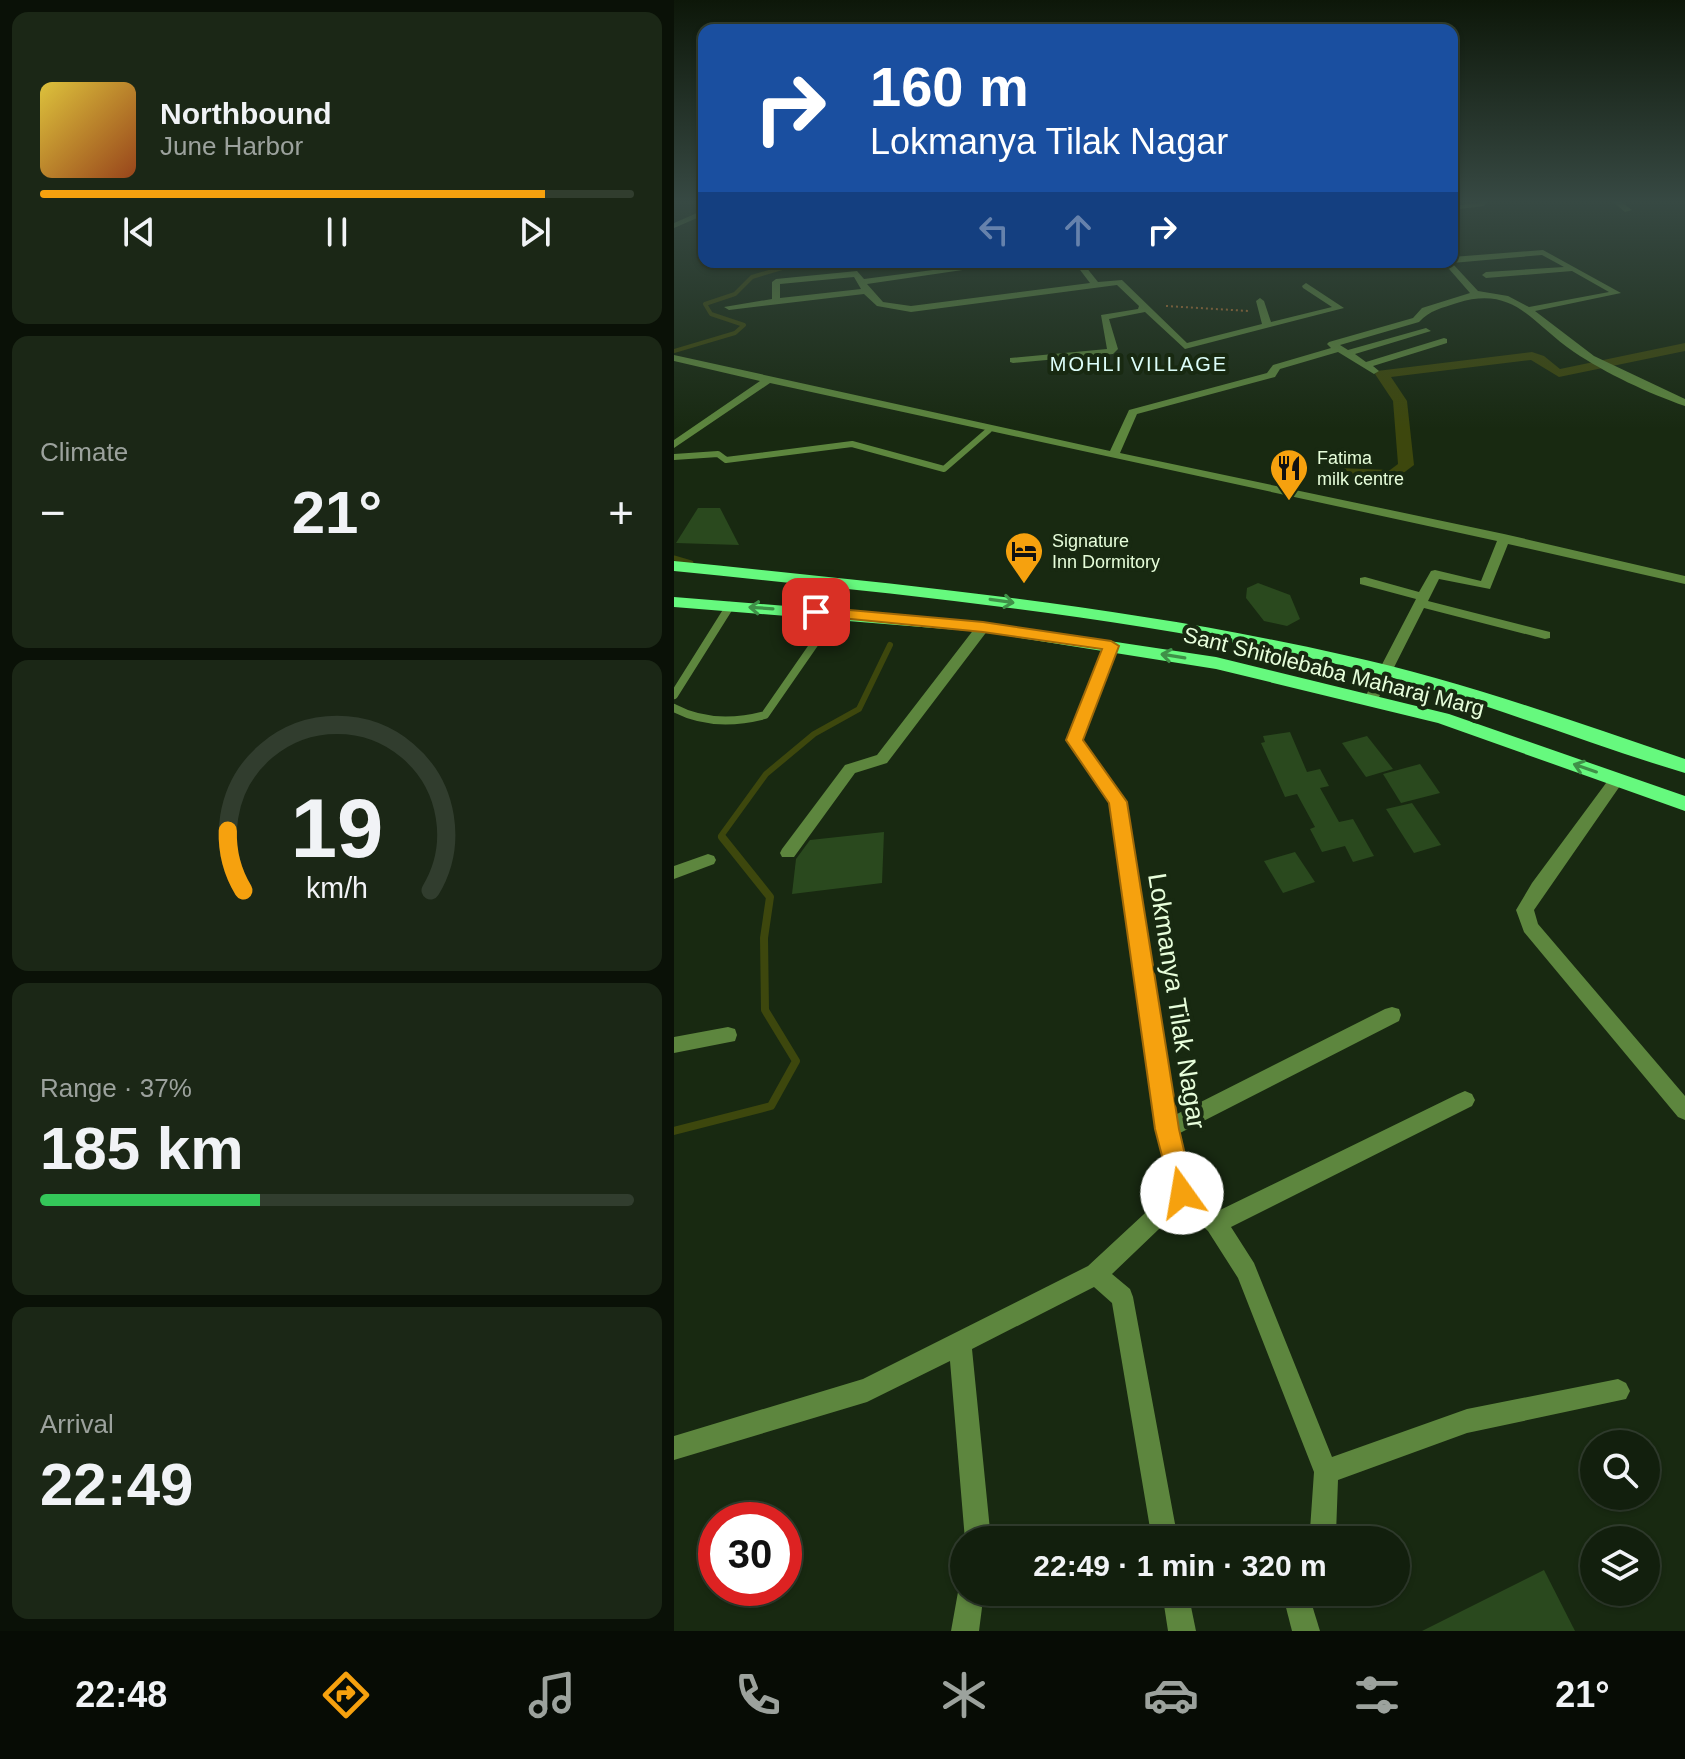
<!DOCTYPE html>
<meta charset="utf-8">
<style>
body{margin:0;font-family:Arial,sans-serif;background:#1b2716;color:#f1f3f6;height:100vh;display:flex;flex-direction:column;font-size:30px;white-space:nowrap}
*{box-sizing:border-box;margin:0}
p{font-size:26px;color:#9ca29d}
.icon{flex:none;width:44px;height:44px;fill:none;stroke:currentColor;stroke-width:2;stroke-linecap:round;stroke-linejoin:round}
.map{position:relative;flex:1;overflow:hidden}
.drawer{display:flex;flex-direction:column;gap:12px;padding:12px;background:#0a1107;width:674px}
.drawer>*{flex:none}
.banner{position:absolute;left:24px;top:24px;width:760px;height:244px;border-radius:16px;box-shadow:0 2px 6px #0004,0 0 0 2px #313d2e;background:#1a4fa0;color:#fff;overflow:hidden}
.tools{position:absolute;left:906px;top:1430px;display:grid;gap:16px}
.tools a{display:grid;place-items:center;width:80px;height:80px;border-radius:50%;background:#121f0d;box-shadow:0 2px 6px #0004,0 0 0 2px #313d2e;font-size:40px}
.speed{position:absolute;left:24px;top:1502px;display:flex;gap:16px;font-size:40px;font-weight:700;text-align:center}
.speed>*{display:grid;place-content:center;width:104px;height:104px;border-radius:50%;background:#121f0d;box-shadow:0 2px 6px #0004,0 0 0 2px #313d2e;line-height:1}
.speed .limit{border:12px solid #d22;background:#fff;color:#111}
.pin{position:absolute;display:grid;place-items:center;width:68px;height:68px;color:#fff;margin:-34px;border-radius:16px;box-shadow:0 4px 12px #0006}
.me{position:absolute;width:88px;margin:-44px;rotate:347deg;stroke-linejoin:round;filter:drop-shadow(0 0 6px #0008)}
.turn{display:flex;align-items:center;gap:28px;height:168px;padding:0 40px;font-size:36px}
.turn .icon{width:104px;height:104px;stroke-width:2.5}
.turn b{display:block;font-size:56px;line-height:68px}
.lanes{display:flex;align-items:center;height:76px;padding:0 40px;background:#0003;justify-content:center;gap:40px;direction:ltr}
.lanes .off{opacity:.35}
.big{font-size:60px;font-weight:700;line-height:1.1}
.drawer .widget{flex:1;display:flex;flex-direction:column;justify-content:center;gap:12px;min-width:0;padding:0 28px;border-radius:16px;background:#1b2716}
.drawer .dial{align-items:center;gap:0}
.dial svg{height:208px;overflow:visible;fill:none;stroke:#313d2e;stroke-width:7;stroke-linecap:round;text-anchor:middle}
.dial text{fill:#f1f3f6;stroke:none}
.song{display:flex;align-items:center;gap:24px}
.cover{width:96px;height:96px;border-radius:12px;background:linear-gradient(135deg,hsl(50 70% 55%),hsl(20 70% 35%))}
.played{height:8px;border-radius:4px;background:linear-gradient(90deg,#f6a10e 85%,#313d2e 85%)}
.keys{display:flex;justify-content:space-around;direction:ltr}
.heat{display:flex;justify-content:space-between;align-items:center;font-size:44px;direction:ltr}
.charge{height:12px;border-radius:6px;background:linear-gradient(90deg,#34c759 37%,#313d2e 0)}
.trip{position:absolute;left:276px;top:1526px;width:460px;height:80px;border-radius:40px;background:#121f0d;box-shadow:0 2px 6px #0004,0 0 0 2px #313d2e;font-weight:700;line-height:80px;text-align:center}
.dock{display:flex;height:128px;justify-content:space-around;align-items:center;background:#070c05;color:#9ca29d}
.dock .icon{width:56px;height:56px}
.dock .current{color:#f6a10e}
.dock b{font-size:36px;color:#f1f3f6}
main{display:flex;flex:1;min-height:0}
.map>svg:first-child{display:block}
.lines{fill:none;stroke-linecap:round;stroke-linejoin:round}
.stream-far3{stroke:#3d470d;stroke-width:4}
.stream-far2{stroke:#3d470d;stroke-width:5}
.stream-far1{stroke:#3d470d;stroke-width:6}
.stream{stroke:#3d470d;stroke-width:8}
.canal{fill:#3d470d;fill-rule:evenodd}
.building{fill:#2a491e}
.path{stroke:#b87335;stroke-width:2;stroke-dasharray:2 3;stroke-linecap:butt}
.lane-far1{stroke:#5d863e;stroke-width:6}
.lane{stroke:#5d863e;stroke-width:8}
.street{fill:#5d863e;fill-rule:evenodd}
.primary{fill:#66f97e;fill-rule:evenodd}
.oneway{stroke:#3f9148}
.route{fill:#f6a10e;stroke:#a06909;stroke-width:2}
.labels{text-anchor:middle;stroke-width:8;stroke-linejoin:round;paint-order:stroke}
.far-poi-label{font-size:18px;fill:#e7fedb;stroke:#182911;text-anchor:start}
.far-neighbourhood-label{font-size:20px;letter-spacing:2px;fill:#ddfefa;stroke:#182911}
.street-label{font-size:22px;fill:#e7fedb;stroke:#182911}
.near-street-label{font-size:26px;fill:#e7fedb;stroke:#182911}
</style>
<main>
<section class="drawer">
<div class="widget">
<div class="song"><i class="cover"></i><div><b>Northbound</b><p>June Harbor</p></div></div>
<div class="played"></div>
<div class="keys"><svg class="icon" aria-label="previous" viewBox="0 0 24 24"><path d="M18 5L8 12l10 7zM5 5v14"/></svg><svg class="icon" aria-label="pause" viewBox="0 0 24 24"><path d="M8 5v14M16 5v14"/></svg><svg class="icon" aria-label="next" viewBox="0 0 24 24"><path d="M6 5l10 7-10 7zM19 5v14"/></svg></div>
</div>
<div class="widget"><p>Climate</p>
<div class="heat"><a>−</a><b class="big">21°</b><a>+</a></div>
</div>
<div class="widget dial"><svg viewBox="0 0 100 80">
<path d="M14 69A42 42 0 1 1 86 69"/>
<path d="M14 69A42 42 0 0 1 8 46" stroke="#f6a10e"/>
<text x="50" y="56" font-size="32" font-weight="700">19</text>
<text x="50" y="72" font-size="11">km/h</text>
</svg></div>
<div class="widget"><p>Range · 37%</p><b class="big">185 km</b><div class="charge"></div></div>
<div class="widget"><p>Arrival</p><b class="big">22:49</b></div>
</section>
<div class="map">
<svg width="1011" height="1631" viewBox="0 0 1011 1631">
<rect width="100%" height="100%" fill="#182911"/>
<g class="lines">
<path class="stream-far3" d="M0,351l61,-18 9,-8 -33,-11 -6,-10 30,-10 17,-17 37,-11 -1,-4"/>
<path class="stream-far2" d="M0,558l17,5"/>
<path class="stream-far1" d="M50,839l-3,-3 45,-62 48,-40 45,-25 31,-64"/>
<path class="stream" d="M0,1131l97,-25 25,-45 -31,-51 -1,-72 6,-41 -48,-60"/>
<path class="canal" d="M1011,343v8l-126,26 -28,-17 -140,17 16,24 7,64 -20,15 -56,-2 -8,-5 8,-5 52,2 8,-6 -5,-63 -18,-27 2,-3 155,-19 12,4 16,13z"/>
</g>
<g class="building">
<path d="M24,508h22l19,37 -63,-2z"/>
<path d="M584,583l32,12 10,24 -13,7 -23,-5 -18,-23 1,-10z"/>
<path d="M616,732l17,40 13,-3 9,17 -9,2 19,34 14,-3 21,37 -21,6 -8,-16 -23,6 -12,-23 5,-2 -18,-33 -12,3 -24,-54 4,-1 -2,-6z"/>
<path d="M693,736l26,33 -27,8 -24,-34z"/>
<path d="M746,764l20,29 -39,10 -18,-29z"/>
<path d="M738,803l29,42 -27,8 -28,-44z"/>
<path d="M210,832l-2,51 -90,11 4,-35 14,-19z"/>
<path d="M621,852l20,30 -32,11 -19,-32z"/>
<path d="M870,1570l31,61h-153z"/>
</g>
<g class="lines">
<path class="path" d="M492,306l83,5"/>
<path class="lane-far1" d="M0,457l44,-3 8,6 126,-16 92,25 45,-39"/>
<g class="lane">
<path d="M0,695l56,-89"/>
<path d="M0,708c28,15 60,15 91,7l70,-101"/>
</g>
<g class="street">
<path d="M938,201h8l12,9 -7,2z"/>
<path d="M813,202l-3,4 -32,4v-4z"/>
<path d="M30,210v5l-30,13v-5z"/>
<path d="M869,250l78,43 -86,18 59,45 91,43v7c-35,-12 -80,-33 -111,-54 -43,-29 -59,-67 -117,-49 -15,5 -27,7 -38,19l-79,23 8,5 78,-22 5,3 -76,23 11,8 78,-24 3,1v4l-74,23 6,5 -5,3 -36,-22 -58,17 -5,8 -138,37 -17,39 384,81 181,42v8l-177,-40 -18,45 -51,-10 -11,22 122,31v6l-5,1 -121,-31 -47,93 -7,5 -7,-5 53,-102 -56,-15v-6l5,-1 54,15 12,-21 4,-1 46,11 16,-40 -727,-158 -96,65v-8l86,-59 -86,-20v-6l436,96 19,-41 138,-37 6,-8 58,-17 -4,-4 2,-2 84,-24 9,-10 48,-15 -27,-31h9v-5zM868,255l22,12 -78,5 -4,3 4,3 86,-7 37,21 -80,15 -21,-11 -30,-5 -26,-28z"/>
<path d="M320,262h23l-150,22 16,18 28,4 179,-23 -16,-21h8l16,20 24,-2 65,63 75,-19 -6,-23 4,-3 4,3 7,21 61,-15 -29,-19 -1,-2 4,-3 38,25 -159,41 -40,-37 -36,7 9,30 -5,5 -100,9 -3,-1v-4l97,-9 -6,-34 37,-6 1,-3 -22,-21 -206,27 -34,-6 -13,-12 -135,16 -5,-3 48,-8v-17l4,-3 81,-8 7,8zM180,277l7,12 -81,9v-14z"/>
<path d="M309,623l5,1v6l-101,133 -32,10 -61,84h-12l-2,-4 2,-4 63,-84 32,-10 101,-131z"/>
<path d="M437,642l7,4 -35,94 43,62 49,313 210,-106 7,-2 7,2 2,6 -2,6 -221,113 13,53 27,24 240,-117 7,-3 7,3 3,6 -3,6 -241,121 23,36 78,194 135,-48 151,-30 8,4 4,8 -4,8 -159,34 -129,47 -2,54 -3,6h-27l4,-10 4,-58 -76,-194 -30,-47 -26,-24 -70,67 18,15 3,8 45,243h-26l-40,-237 -18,-16 -122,62 19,191h-26l-15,-179 -83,41 -193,58v-24l189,-57 225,-113 83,-77 -14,-60 -47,-326 -42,-63 36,-94z"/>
<path d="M943,774l5,1 3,4 -3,4 -88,127 4,14 147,172v24l-7,-3 -154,-185 -8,-22 16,-27 80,-108z"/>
<path d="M34,854l6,2 2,4 -2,4 -40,15v-13z"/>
<path d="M54,1027l7,2 2,6 -2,6 -61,12v-16z"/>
<path d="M290,1582v10h20l-5,39h-28l7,-39z"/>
<path d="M488,1592h26l8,39h-28z"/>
<path d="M608,1592h26l12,39h-28z"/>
</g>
<g class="primary">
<path d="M0,561c224,23 450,44 670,94 116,25 228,66 341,104v14c-114,-34 -224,-81 -340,-107 -221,-51 -446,-72 -671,-95z"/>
<path d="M0,597l309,25 233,35 233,57 236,82v15l-247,-88 -222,-54 -233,-37 -309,-25z"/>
</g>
</g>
<defs><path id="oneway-shaft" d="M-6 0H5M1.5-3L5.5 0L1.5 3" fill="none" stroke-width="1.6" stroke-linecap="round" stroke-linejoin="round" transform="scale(2)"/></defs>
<g class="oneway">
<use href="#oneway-shaft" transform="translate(328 601) rotate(8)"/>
<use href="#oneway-shaft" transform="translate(87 608) rotate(-176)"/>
<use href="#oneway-shaft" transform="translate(499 656) rotate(-171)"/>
<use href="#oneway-shaft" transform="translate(911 768) rotate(-161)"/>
</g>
<linearGradient id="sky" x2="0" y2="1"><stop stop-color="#0d1709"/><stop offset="0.47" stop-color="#374943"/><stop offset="1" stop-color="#374943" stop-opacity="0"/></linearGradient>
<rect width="1011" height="429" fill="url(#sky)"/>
<path class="route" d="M142,607l167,15 128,19 8,5 -36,94 44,62 52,327 15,64 -3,9 -9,3 -8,-3 -19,-73 -46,-326 -43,-63 36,-91 -119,-17 -173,-17 -2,-3z"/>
<defs>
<g id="restaurant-pin" transform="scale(2)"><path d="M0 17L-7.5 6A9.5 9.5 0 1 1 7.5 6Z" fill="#f6a10e" stroke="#182911"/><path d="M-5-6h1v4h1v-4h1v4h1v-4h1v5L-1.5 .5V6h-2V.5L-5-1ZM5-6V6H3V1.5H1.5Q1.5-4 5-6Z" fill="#111"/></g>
<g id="hotel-pin" transform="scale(2)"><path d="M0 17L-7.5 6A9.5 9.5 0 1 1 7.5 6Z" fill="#f6a10e" stroke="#182911"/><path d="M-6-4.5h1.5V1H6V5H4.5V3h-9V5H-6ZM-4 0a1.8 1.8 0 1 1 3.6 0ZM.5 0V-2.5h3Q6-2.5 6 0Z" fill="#111"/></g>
</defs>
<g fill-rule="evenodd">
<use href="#restaurant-pin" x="615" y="468"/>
<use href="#hotel-pin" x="350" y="551"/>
</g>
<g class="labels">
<g class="far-poi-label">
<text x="643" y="464">Fatima<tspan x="643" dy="21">milk centre</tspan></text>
<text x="378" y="547">Signature<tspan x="378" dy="21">Inn Dormitory</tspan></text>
</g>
<g class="far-neighbourhood-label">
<text x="465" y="371">MOHLI VILLAGE</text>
</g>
<g class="street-label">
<text transform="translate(660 671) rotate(14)" y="8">Sant Shitolebaba Maharaj Marg</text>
</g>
<g class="near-street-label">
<text transform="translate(503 1001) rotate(81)" y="9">Lokmanya Tilak Nagar</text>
</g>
</g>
</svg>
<div class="tools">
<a><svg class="icon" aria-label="search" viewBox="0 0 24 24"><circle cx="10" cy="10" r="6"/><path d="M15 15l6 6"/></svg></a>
<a><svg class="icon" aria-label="layers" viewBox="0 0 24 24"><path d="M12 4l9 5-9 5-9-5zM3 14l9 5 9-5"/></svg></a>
</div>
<div class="speed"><div class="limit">30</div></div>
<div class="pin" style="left:142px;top:612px;background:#d93025"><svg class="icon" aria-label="arrive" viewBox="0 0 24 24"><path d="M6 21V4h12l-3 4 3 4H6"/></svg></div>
<svg class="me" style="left:508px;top:1193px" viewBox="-20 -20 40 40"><circle r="19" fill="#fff"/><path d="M0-13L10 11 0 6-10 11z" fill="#f6a10e"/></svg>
<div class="trip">22:49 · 1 min · 320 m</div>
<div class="banner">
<div class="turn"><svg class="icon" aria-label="right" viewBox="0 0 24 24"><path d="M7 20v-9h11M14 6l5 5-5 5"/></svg><div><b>160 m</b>Lokmanya Tilak Nagar</div></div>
<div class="lanes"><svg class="icon off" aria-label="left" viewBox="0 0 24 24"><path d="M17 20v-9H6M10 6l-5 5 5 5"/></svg><svg class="icon off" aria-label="ahead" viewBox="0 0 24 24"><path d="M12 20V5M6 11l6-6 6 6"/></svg><svg class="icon" aria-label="right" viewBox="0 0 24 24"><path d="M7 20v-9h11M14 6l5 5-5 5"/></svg></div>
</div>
</div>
</main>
<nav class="dock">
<b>22:48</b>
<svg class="icon current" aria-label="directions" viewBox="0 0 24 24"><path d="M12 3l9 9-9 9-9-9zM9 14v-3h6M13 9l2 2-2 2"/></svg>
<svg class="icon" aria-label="music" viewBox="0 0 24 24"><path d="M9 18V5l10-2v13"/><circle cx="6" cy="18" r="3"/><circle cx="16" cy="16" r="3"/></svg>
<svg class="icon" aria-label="phone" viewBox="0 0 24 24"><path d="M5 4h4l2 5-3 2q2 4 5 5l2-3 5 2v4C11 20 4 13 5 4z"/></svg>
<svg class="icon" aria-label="climate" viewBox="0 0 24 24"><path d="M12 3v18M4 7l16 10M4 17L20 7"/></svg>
<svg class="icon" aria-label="car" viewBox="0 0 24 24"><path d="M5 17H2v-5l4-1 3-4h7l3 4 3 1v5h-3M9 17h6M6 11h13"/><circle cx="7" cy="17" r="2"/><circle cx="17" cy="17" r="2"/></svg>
<svg class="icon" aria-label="filters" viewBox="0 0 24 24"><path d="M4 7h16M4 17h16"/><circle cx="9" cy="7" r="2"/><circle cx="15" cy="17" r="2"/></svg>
<b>21°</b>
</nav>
